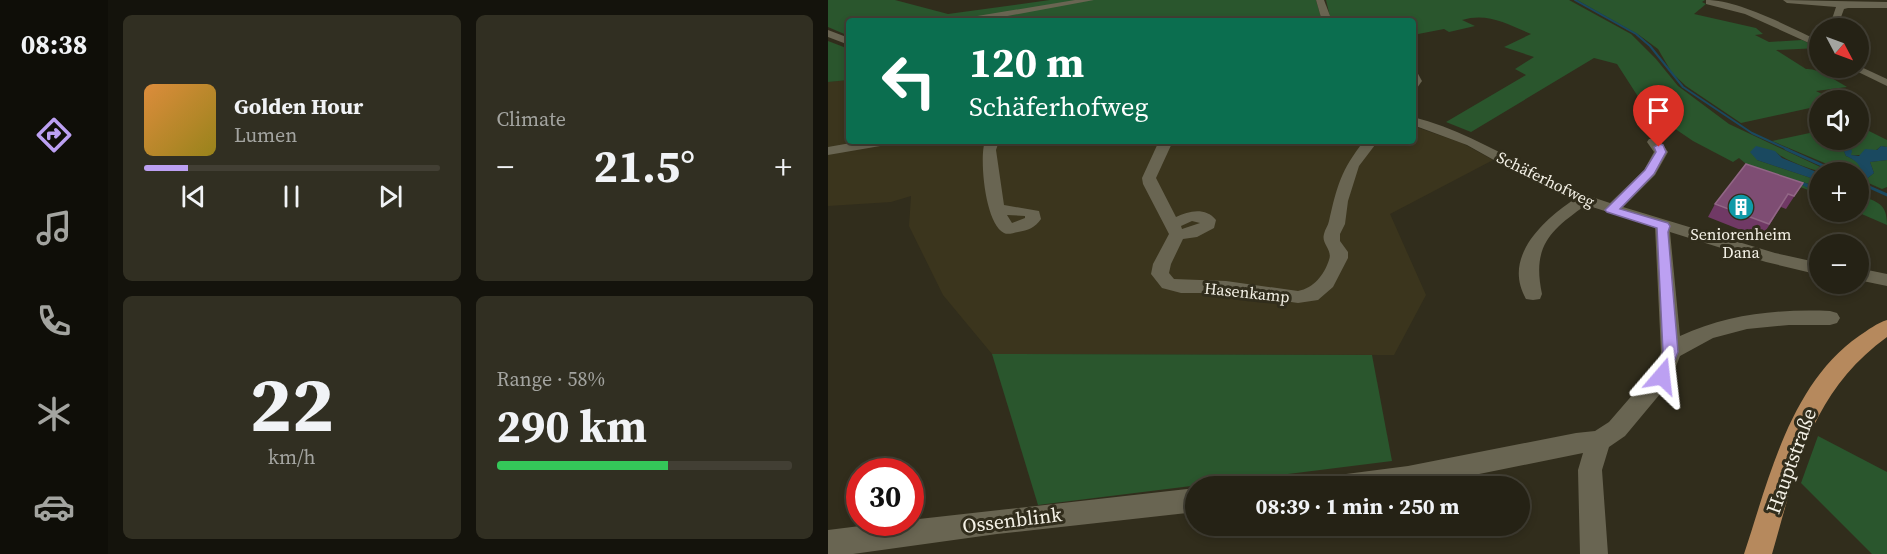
<!DOCTYPE html>
<meta charset="utf-8">
<style>
body{margin:0;font-family:"Source Serif 4",serif;background:#312f22;color:#f1f3f6;height:100vh;display:flex;flex-direction:column;font-size:22px;white-space:nowrap}
*{box-sizing:border-box;margin:0}
p{font-size:20px;color:#a3a4a0}
.icon{flex:none;width:33px;height:33px;fill:none;stroke:currentColor;stroke-width:2;stroke-linecap:round;stroke-linejoin:round}
.map{position:relative;flex:1;overflow:hidden}
.side{display:flex;flex-direction:column;gap:15px;padding:15px;background:#14130c;width:720px}
.side>*{flex:none}
.banner{position:absolute;left:18px;top:18px;width:570px;height:126px;border-radius:6px;box-shadow:0 3px 9px #0003,0 0 0 2px #423f34;background:#0b6e4f;color:#fff;overflow:hidden}
.needle{width:39px;rotate:131deg}
.controls{position:absolute;left:981px;top:18px;display:grid;gap:12px}
.controls a{display:grid;place-items:center;width:60px;height:60px;border-radius:50%;background:#252215;box-shadow:0 3px 9px #0003,0 0 0 2px #423f34;font-size:30px}
.speed{position:absolute;left:18px;top:458px;display:flex;gap:12px;font-size:30px;font-weight:700;text-align:center}
.speed>*{display:grid;place-content:center;width:78px;height:78px;border-radius:50%;background:#252215;box-shadow:0 3px 9px #0003,0 0 0 2px #423f34;line-height:1}
.speed .limit{border:9px solid #d22;background:#fff;color:#111}
.pin{position:absolute;display:grid;place-items:center;width:51px;height:51px;color:#fff;margin:-62px -26px;border-radius:50% 50% 50% 0;rotate:-45deg;box-shadow:0 0 6px #0007}
.pin .icon{rotate:45deg}
.me{position:absolute;width:66px;margin:-33px;rotate:17deg;stroke-linejoin:round;filter:drop-shadow(0 0 4px #0008)}
.turn{display:flex;align-items:center;gap:21px;height:126px;padding:0 24px;font-size:27px}
.turn .icon{width:78px;height:78px;stroke-width:2.5}
.turn b{display:block;font-size:42px;line-height:51px}
.big{font-size:45px;font-weight:700;line-height:1.1}
.side .tile{flex:1;display:flex;flex-direction:column;justify-content:center;gap:9px;min-width:0;padding:0 21px;border-radius:9px;background:#312f22}
.side .dial{align-items:center;gap:0}
.dial b{font-size:78px;line-height:1}
.song{display:flex;align-items:center;gap:18px}
.cover{width:72px;height:72px;border-radius:9px;background:linear-gradient(135deg,hsl(30 70% 55%),hsl(50 70% 35%))}
.played{height:6px;border-radius:3px;background:linear-gradient(90deg,#bca0f2 15%,#423f34 15%)}
.keys{display:flex;justify-content:space-around;direction:ltr}
.heat{display:flex;justify-content:space-between;align-items:center;font-size:33px;direction:ltr}
.charge{height:9px;border-radius:4px;background:linear-gradient(90deg,#34c759 58%,#423f34 0)}
.side .tiles{flex:1;display:grid;gap:15px;grid-template-columns:repeat(2,1fr)}
.trip{position:absolute;left:357px;top:476px;width:345px;height:60px;border-radius:30px;background:#252215;box-shadow:0 3px 9px #0003,0 0 0 2px #423f34;font-weight:700;line-height:60px;text-align:center}
main{display:flex;flex:1;min-height:0}
.dock{display:flex;flex-direction:column;width:108px;justify-content:space-around;align-items:center;background:#0f0e08;color:#a3a4a0}
.dock .icon{width:42px;height:42px}
.dock .current{color:#bca0f2}
.dock b{font-size:27px;color:#f1f3f6}
.map>svg:first-child{display:block}
.built{fill:#3b351d}
.green{fill:#2a562d}
.water{fill:#1a4960}
.lines{fill:none;stroke-linecap:round;stroke-linejoin:round}
.stream-far1{stroke:#1a4960;stroke-width:2}
.stream{stroke:#1a4960;stroke-width:3}
.minor{fill:#696552;fill-rule:evenodd}
.major{fill:#b6895d;fill-rule:evenodd}
.wall{fill:#703965}
.building{fill:#7e4d73;stroke:#916685;stroke-width:1.5}
.route{fill:#bca0f2;stroke:#7a689d;stroke-width:1.5}
.labels{text-anchor:middle;stroke-width:6;stroke-linejoin:round;paint-order:stroke}
.street-label{font-size:16px;fill:#f4f1e6;stroke:#312d1c}
.poi-label{font-size:16px;fill:#f4f1e6;stroke:#312d1c}
.near-street-label{font-size:20px;fill:#f4f1e6;stroke:#312d1c}
</style>
<main>
<nav class="dock">
<b>08:38</b>
<svg class="icon current" aria-label="directions" viewBox="0 0 24 24"><path d="M12 3l9 9-9 9-9-9zM9 14v-3h6M13 9l2 2-2 2"/></svg>
<svg class="icon" aria-label="music" viewBox="0 0 24 24"><path d="M9 18V5l10-2v13"/><circle cx="6" cy="18" r="3"/><circle cx="16" cy="16" r="3"/></svg>
<svg class="icon" aria-label="phone" viewBox="0 0 24 24"><path d="M5 4h4l2 5-3 2q2 4 5 5l2-3 5 2v4C11 20 4 13 5 4z"/></svg>
<svg class="icon" aria-label="climate" viewBox="0 0 24 24"><path d="M12 3v18M4 7l16 10M4 17L20 7"/></svg>
<svg class="icon" aria-label="car" viewBox="0 0 24 24"><path d="M5 17H2v-5l4-1 3-4h7l3 4 3 1v5h-3M9 17h6M6 11h13"/><circle cx="7" cy="17" r="2"/><circle cx="17" cy="17" r="2"/></svg>
</nav>
<section class="side">
<div class="tiles">
<div class="tile">
<div class="song"><i class="cover"></i><div><b>Golden Hour</b><p>Lumen</p></div></div>
<div class="played"></div>
<div class="keys"><svg class="icon" aria-label="previous" viewBox="0 0 24 24"><path d="M18 5L8 12l10 7zM5 5v14"/></svg><svg class="icon" aria-label="pause" viewBox="0 0 24 24"><path d="M8 5v14M16 5v14"/></svg><svg class="icon" aria-label="next" viewBox="0 0 24 24"><path d="M6 5l10 7-10 7zM19 5v14"/></svg></div>
</div>
<div class="tile"><p>Climate</p>
<div class="heat"><a>−</a><b class="big">21.5°</b><a>+</a></div>
</div>
<div class="tile dial"><b>22</b><p>km/h</p></div>
<div class="tile"><p>Range · 58%</p><b class="big">290 km</b><div class="charge"></div></div>
</div>
</section>
<div class="map">
<svg width="1059" height="554" viewBox="0 0 1059 554">
<rect width="100%" height="100%" fill="#312d1c"/>
<path class="built" d="M21,80v61h564v-15l49,17 31,17 -103,54 36,81 -32,60 -402,-1 -49,-59 -34,-69 2,-30 -20,6 -63,4v-124z"/>
<g class="green">
<path d="M0,0h67l53,14 102,-14h266l6,21h-473v15l-21,-9z"/>
<path d="M498,0h243l62,34 25,25 22,27 51,38 102,48c-14,1 -45,-11 -57,-21l-17,9 54,18 3,4 -5,2 -17,-5 27,15 -67,-25 -13,-11 -6,4 -40,-21 -47,-32 -29,-45 -23,-6 -123,74 -25,-10 80,-47 -11,-6 19,-12 -30,-10 27,-13c-23,-10 -44,-22 -69,-14l13,6 -26,6 -5,-3 -31,6v-14h-82z"/>
<path d="M749,0h128l-3,2 4,2 -12,10 62,14 7,6 -8,1 14,7 33,-2 17,8 -43,2 30,19c13,-1 29,11 41,18l-31,4 18,9h-14l-1,6 -78,17 -55,-37 -14,-13 -14,-24 -19,-14z"/>
<path d="M0,41l21,8v31l-21,2z"/>
<path d="M1031,126l28,14v7l-6,-1c-7,8 -20,10 -30,9l-3,-10 8,-3 -4,-2h6z"/>
<path d="M991,131l1,9h4l2,4 16,3 4,9c13,5 17,10 17,25l-4,-2 -1,-7h-12l-74,-31z"/>
<path d="M1059,160v27l-5,2 -18,-8 10,-8 -4,-11z"/>
<path d="M1031,194c18,9 28,8 28,31l-30,-13z"/>
<path d="M164,354l380,1 20,106 -354,44z"/>
<path d="M990,436l69,36v82h-15l-71,-71z"/>
</g>
<g class="water">
<path d="M996,140l33,2 -9,3 4,6 -1,4 8,1 6,-7 12,1 4,-4 6,1v13l-17,2 4,11 -10,8c-3,-14 -4,-19 -18,-25l-4,-9 -16,-3z"/>
<path d="M928,146l19,5 7,7 37,15v21l-30,-16 20,6 5,-2 -3,-4 -54,-18 -7,-8z"/>
</g>
<g class="lines">
<path class="stream-far1" d="M747,0l61,34 14,12 33,41 69,46 37,17"/>
<g class="stream">
<path d="M958,149l51,23"/>
<path d="M1030,182l29,13"/>
</g>
<g class="minor">
<path d="M247,0h19l-113,21h-21l5,-3z"/>
<path d="M488,0h8l8,21h-10z"/>
<path d="M878,0c33,0 81,26 114,41v7l-75,-34 -39,-10z"/>
<path d="M955,0l104,2v6h-39l-4,1 -7,19h-8l7,-21 -49,-4z"/>
<path d="M0,30l21,8v7l-21,-8z"/>
<path d="M1031,66l28,13v7l-37,-18z"/>
<path d="M585,71l4,1 5,9 -5,7 -4,1z"/>
<path d="M585,117c71,18 128,65 197,86l34,-33 10,-18 -7,-10 2,-3h10l9,13 -13,23 -32,32 152,46 45,10v12l-54,-13 -96,-30 10,104c48,-22 98,-27 150,-25l7,2 3,5 -3,5 -7,2h-41l-42,4 -34,9 -33,18 -10,26 -45,54 -16,11 -7,23 6,84h-28l-2,-84 5,-17 -163,33h-87l4,-8 9,-4 62,-8 168,-33 19,-2 14,-9 45,-52 7,-18 -6,-125 -69,-22c-37,26 -54,42 -44,89l-2,5 -7,1 -7,-1c-24,-42 17,-78 47,-99l-38,-17 -68,-38 -54,-20z"/>
<path d="M34,141h31l-7,4 -58,10v-8z"/>
<path d="M157,141h14l-3,9 8,55 35,6 2,8c-6,9 -13,11 -23,13 -5,1 -10,3 -14,1 -19,-9 -25,-75 -19,-92zM179,215l18,1v2l-13,5z"/>
<path d="M331,141h14l-17,37 20,39c13,-6 29,-10 40,3l-2,8 -17,9 -14,2 -12,25 -2,9 5,6 52,2 72,10c16,-3 26,-16 31,-31 4,-10 -8,-16 -5,-26 1,-5 4,-8 5,-13 8,-35 12,-51 35,-80h14l-19,25 -11,35 -3,23 -5,10v7l8,11v6l-15,29 -15,13 -20,3 -72,-10h-45l-19,-5 -11,-14 2,-10 16,-30 -26,-50 -1,-6zM364,221l8,2 -18,6 -1,-3z"/>
<path d="M1030,268l29,6v12l-29,-6z"/>
<path d="M368,488v24l-199,22 -144,20h-25v-24l64,-8h18v-2z"/>
</g>
<path class="major" d="M1059,320v17c-77,56 -90,131 -115,217h-28c25,-75 46,-170 115,-218 9,-6 18,-13 28,-16z"/>
</g>
<path class="wall" d="M975,183l-17,26 -5,-2 -20,31 -53,-21 7,-13z"/>
<path class="building" d="M918,164l57,19 -9,13 -6,-2 -19,30 -54,-20z"/>
<path class="route" d="M831,144l4,1 3,7 -12,22 -34,35 48,14 2,3 -2,6 10,120 -11,28 -5,2 -6,-2 -3,-4 10,-24 -6,-124 -50,-16 -2,-2 40,-40 11,-18 -2,-5z"/>
<defs>
<g id="building-disc" transform="scale(1.35)"><circle r="9.5" fill="#0f9aa8" stroke="#312d1c"/><path d="M-4-6H4V6H1V3H-1V6H-4ZM-2.5-4.3h1.7v1.8h-1.7ZM.8-4.3h1.7v1.8H.8ZM-2.5-1h1.7V.8h-1.7ZM.8-1h1.7V.8H.8Z" fill="#fff"/></g>
</defs>
<g fill-rule="evenodd">
<use href="#building-disc" x="913" y="207"/>
</g>
<g class="labels">
<g class="street-label">
<text transform="translate(718 179) rotate(26)" y="6">Schäferhofweg</text>
<text transform="translate(419 292) rotate(6)" y="6">Hasenkamp</text>
</g>
<g class="poi-label">
<text x="913" y="240">Seniorenheim<tspan x="913" dy="18">Dana</tspan></text>
</g>
<g class="near-street-label">
<text transform="translate(963 461) rotate(-70)" y="7">Hauptstraße</text>
<text transform="translate(184 520) rotate(-7)" y="7">Ossenblink</text>
</g>
</g>
</svg>
<div class="controls">
<a><svg class="needle" viewBox="-14 -14 28 28"><path d="M0-13l5 13h-10z" fill="#e53935"/><path d="M0 13l5-13h-10z" fill="#a3a4a0"/></svg></a>
<a><svg class="icon" aria-label="sound" viewBox="0 0 24 24"><path d="M4 9h4l5-4v14l-5-4H4zM17 9q2 3 0 6"/></svg></a>
<a>+</a>
<a>−</a>
</div>
<div class="speed"><div class="limit">30</div></div>
<div class="pin" style="left:831px;top:147px;background:#d93025"><svg class="icon" aria-label="arrive" viewBox="0 0 24 24"><path d="M6 21V4h12l-3 4 3 4H6"/></svg></div>
<svg class="me" style="left:834px;top:376px" viewBox="-20 -20 40 40"><path d="M0-17L14 15 0 8-14 15z" fill="#bca0f2" stroke="#fff" stroke-width="4"/></svg>
<div class="trip">08:39 · 1 min · 250 m</div>
<div class="banner">
<div class="turn"><svg class="icon" aria-label="left" viewBox="0 0 24 24"><path d="M17 20v-9H6M10 6l-5 5 5 5"/></svg><div><b>120 m</b>Schäferhofweg</div></div>
</div>
</div>
</main>
